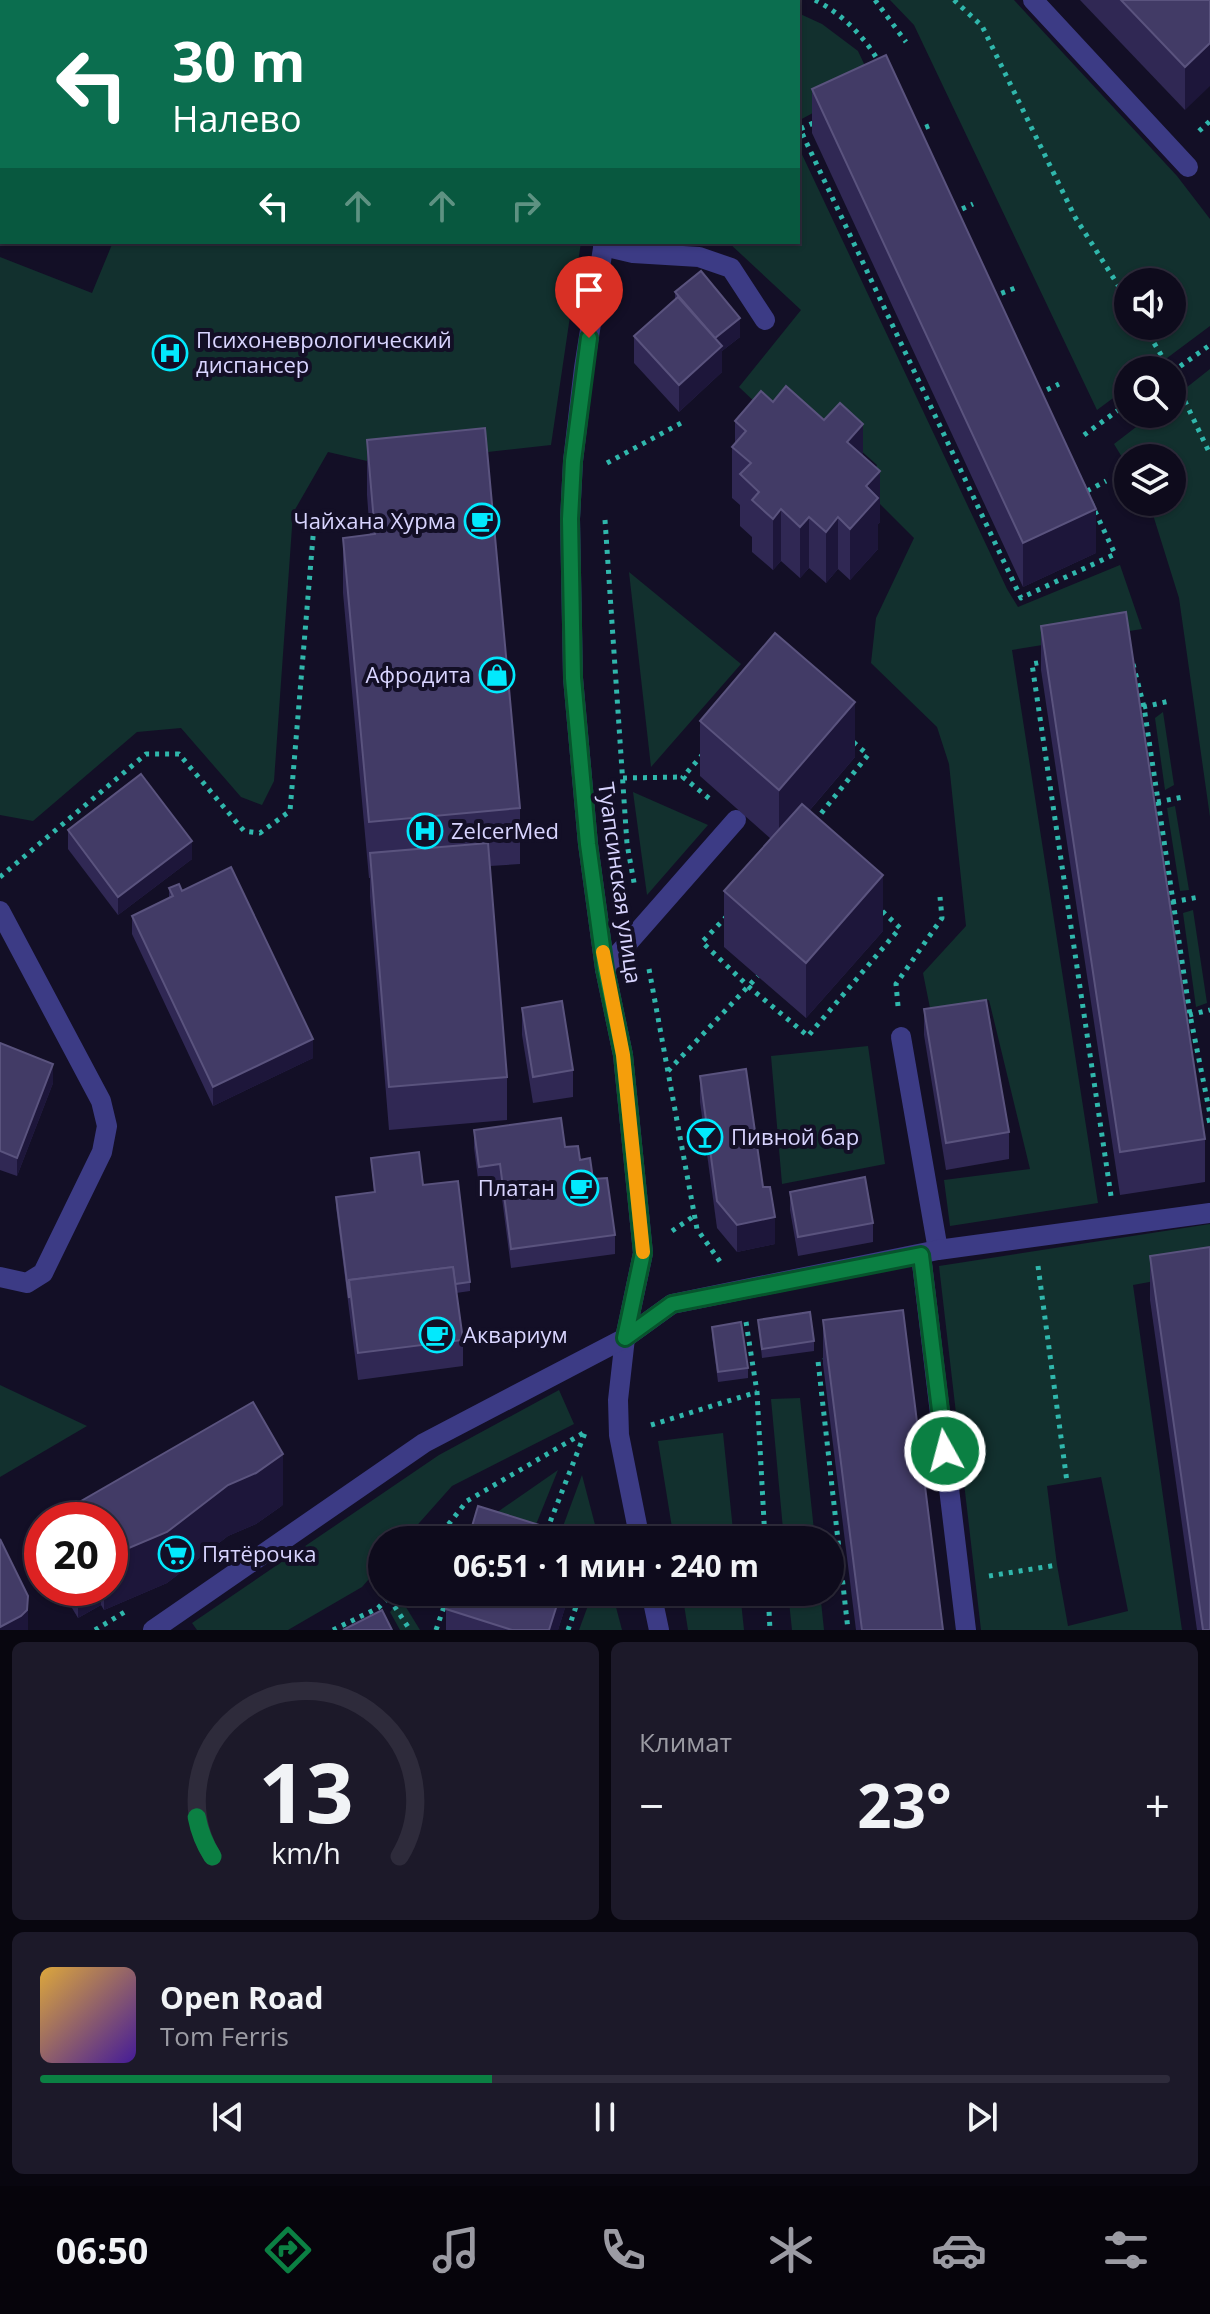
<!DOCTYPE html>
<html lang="ru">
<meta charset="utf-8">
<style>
body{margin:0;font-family:"Open Sans",sans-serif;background:#1c1929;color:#f1f3f6;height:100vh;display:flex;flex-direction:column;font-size:30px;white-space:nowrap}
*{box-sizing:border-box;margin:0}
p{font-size:26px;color:#9b9ba3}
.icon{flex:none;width:44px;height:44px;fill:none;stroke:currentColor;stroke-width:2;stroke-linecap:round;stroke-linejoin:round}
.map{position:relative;height:1630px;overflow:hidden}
.panel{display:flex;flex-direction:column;gap:12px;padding:12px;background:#08060f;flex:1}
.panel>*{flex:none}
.top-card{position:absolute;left:0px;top:0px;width:800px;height:244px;box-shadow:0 2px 6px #0004,0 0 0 2px #2e2b3b;background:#0b6e4f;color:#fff;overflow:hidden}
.tools{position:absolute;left:1114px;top:268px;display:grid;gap:16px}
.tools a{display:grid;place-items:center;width:72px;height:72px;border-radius:50%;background:#0e0b1c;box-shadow:0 2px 6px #0004,0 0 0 2px #2e2b3b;font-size:40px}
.speed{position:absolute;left:24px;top:1502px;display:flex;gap:16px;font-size:40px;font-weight:700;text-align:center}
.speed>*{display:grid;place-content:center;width:104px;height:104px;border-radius:50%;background:#0e0b1c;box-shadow:0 2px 6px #0004,0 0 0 2px #2e2b3b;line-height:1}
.speed .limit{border:12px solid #d22;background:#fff;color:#111}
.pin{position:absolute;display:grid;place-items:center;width:68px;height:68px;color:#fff;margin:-82px -34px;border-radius:50% 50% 50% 0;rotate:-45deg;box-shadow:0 0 8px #0007}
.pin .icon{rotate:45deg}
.me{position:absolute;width:88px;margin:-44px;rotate:353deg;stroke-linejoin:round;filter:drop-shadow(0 0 6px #0008)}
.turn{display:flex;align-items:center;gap:28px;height:168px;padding:0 40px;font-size:36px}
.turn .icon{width:104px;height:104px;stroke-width:2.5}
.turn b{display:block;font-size:56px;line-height:68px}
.lanes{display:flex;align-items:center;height:76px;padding:0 40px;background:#0003;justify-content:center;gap:40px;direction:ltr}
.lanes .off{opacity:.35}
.big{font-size:60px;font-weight:700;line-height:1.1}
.panel .widget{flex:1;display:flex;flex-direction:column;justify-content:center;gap:12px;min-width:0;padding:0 28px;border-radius:12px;background:#1c1929}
.panel .dial{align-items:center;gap:0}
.dial svg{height:208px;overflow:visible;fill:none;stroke:#2e2b3b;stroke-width:7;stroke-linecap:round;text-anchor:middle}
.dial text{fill:#f1f3f6;stroke:none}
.song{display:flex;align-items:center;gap:24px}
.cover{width:96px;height:96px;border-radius:12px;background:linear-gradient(135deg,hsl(40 70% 55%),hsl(260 70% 35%))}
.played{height:8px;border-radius:4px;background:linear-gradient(90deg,#0b8043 40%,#2e2b3b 40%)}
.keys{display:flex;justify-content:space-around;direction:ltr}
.heat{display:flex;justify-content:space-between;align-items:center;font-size:44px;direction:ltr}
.panel .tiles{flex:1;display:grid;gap:12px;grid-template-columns:1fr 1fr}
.widget:last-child{grid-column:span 2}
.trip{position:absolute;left:368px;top:1526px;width:476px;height:80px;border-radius:40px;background:#0e0b1c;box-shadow:0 2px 6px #0004,0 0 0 2px #2e2b3b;font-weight:700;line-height:80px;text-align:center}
.tabs{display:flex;height:128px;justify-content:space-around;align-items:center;background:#06040b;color:#9b9ba3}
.tabs .icon{width:56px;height:56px}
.tabs .active{color:#0b8043}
.tabs b{font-size:36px;color:#f1f3f6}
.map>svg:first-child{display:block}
.green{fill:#12302e;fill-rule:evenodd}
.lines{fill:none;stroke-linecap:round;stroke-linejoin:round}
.path{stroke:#30b7ac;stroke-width:5;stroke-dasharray:4 6;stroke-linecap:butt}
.minor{stroke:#3c3b85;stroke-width:20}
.wall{fill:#302854}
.shaded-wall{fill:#1d163a}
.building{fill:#423b66;stroke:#5a537e;stroke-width:2}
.route-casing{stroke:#07532c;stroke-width:20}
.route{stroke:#0b8043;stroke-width:14}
.slow{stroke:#f59e0b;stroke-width:14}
.labels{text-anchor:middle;stroke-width:8;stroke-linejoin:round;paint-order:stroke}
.poi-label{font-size:22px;fill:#d9d5ff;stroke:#130f26;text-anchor:start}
.street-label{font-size:22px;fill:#d9d5ff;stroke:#130f26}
</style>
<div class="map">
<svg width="1210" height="1630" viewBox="0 0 1210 1630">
<rect width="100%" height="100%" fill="#130f26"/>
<g class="green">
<path d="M56,0h164l5,2h-164z"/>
<path d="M423,0h198l-201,2z"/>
<path d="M890,0h124l163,176 33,43v107l-59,44h-23v17l-31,23 -183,-385zM1128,282h44v44h-44z"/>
<path d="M798,13l24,11 36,27 14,30 -74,40z"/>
<path d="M798,146l209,443 11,18 102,-42 22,64 -130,21 86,553 -148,23 -6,-46 86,-11 -41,-169 -58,13 -8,-40 43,-47 -17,-162 -12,-37 -66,-64 5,-45 38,-80 -48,-48 11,-25 -37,-33 -63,-9 -38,-36 62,-77 -73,-68h70z"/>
<path d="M113,242h468l-30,203 -171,19 -52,-12 -35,61 -19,268 -12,24 -21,-8 -60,-69 -44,4 -104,89 -33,-6v-558l92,36z"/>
<path d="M1210,369v448l-31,-219 -30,-96h23v-44h-44v9l-14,-23 39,-30h19v-15z"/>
<path d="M629,572l112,92 -90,103z"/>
<path d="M1163,712l11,73 -9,5 -10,-72z"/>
<path d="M633,792l75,33 -61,70z"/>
<path d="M1175,806l14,84 -9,1 -13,-83z"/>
<path d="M1193,910l14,93 -11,4 -13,-94z"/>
<path d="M868,1046l17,118 -103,20 -11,-128z"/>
<path d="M1210,1224v47l-77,14 49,345h-201l-42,-364zM1101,1477l27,134 -60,15 -11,-61 -10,-79z"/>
<path d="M0,1385l87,41 -87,51z"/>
<path d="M559,1390l15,34 -122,62 -48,54h-22v24l-20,23 -74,43h-91l-5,-7 247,-168z"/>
<path d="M800,1398l15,142h-31l-13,-141z"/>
<path d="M723,1433l11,107h-60l-16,-99z"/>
<path d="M558,1470l-25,62 -47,-12z"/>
<path d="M582,1475l17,65h-41z"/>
<path d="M593,1592h19l10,38h-43z"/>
<path d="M682,1592h58l4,38h-56z"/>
<path d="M788,1592h32l4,38h-32z"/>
<path d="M401,1599l19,31h-20l-10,-18z"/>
</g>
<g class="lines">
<g class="path">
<path d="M262,0l6,2"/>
<path d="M815,0c26,13 49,36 64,62"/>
<path d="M875,0l31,42"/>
<path d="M954,0l28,26 93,191 53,84"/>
<path d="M403,2l4,-2"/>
<path d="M893,87l24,44 198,423 -94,44 -221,-469z"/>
<path d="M916,131l18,-7"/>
<path d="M1199,131l11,-10"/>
<path d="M953,213l20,-9"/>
<path d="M992,297l23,-9"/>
<path d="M1144,326l26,44"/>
<path d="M1172,372l38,-27"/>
<path d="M1172,374l38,80"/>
<path d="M1038,394l21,-10"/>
<path d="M1084,435l44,-32"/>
<path d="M607,463l76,-41"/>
<path d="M1087,491l19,-10"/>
<path d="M605,520l22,324 8,44"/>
<path d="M1048,661l-16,3 79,532"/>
<path d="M1133,664l11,43 46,308 20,99"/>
<path d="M1143,707l27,-6"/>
<path d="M703,754l-20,23 28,23"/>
<path d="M623,778l60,-1"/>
<path d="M1157,802l26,-5"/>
<path d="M815,821l53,-66 -16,-14"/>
<path d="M0,877l146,-123h33l65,77 16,2 30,-22 24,-286"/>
<path d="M1172,902l27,-5"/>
<path d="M727,916l-25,26 47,45 59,49 92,-108 -19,-18"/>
<path d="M649,969l48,260 24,34"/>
<path d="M898,1006l-2,-22 46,-66 -2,-21"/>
<path d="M1189,1015l21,-5"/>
<path d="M668,1071l90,-95"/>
<path d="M1197,1123l13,-3"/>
<path d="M672,1231l22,-15"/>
<path d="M1038,1266l29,216"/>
<path d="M746,1322l11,70 8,148"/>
<path d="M827,1360l-9,1 30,269"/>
<path d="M651,1425l106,-33"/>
<path d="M436,1540l31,-39 118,-69"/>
<path d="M466,1540l5,-15 7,2"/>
<path d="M543,1540l42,-107"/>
<path d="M989,1576l68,-11"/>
<path d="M768,1592l2,38"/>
<path d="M389,1598l21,32"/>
<path d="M95,1630l33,-20"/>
<path d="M333,1630l45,-22 16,-16"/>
<path d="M436,1630l13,-38"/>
<path d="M568,1630l13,-38"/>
</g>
<g class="minor">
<path d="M1033,0l155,167"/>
<path d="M647,2l1,-2"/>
<path d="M604,242l-20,126 -11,93 -3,58 3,159 15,166 17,125 18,86 20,198 -18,85 -7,62 1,35 21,105"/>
<path d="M603,246l30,7 66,4 32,11 34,52"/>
<path d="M0,911l101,190 6,25 -5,26 -59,121 -16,10 -27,-6"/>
<path d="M605,969l131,-149"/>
<path d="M901,1037l37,213"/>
<path d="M921,1255l45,375"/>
<path d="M651,1592l8,38"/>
<path d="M153,1630l271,-187 201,-105 47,-34 266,-54 272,-37"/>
</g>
</g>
<g class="wall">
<path d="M0,0l2,2v220l-2,-1z"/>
<path d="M1080,0h130l-25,110z"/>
<path d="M812,89l284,464 -73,34 -211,-454z"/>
<path d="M675,292l65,45 -18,14v21l-43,40 -45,-49v-27l41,-37z"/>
<path d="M773,402l90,54 17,66 -2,2v25l-28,31 -12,-11 -12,14 -17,-15 -9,10 -19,-17 -8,9 -21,-18v-15l-12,-11v-21l-8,-7v-51l3,-3v-23z"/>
<path d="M367,440l153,368v56l-30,2 17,211v43l-118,10 -19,-233v-19h-1l-26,-285v-55l27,-3 -3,-40z"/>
<path d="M1041,626l164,513v43l-85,13 -79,-525z"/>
<path d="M700,721l155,36 -45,53 73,121 -77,87 -82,-71v-56l47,-52 -71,-63z"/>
<path d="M68,830l124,29 -74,56 -50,-66z"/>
<path d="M169,888l144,170 -100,48 -81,-172v-18l37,-18z"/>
<path d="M522,1008l51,62v27l-40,6 -11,-68z"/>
<path d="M924,1009l85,123v27l-63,11 -22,-135z"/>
<path d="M0,1043l53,40 -36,93 -17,-6z"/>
<path d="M700,1076l63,111 12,57 -38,8 -20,-24 -17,-126z"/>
<path d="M474,1130l91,17 15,13 13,19 22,56v19l-104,14 -11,-85 -21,3 -5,-38z"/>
<path d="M371,1158l52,27 47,97v9l-14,2 7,47v26l-105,14 -22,-173v-10l38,-4z"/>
<path d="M790,1192l83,31v19l-75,14 -8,-46z"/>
<path d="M1150,1256l60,374h-13l-47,-330z"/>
<path d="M758,1320l56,21v10l-52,7z"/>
<path d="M823,1320l120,310h-87l-33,-266z"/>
<path d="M712,1327l36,41v10l-30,4 -6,-46z"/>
<path d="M283,1505l-27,19 -28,12 -61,47 -63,27 -3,-5 -23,13 -18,-30h50z"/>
<path d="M570,1592l-12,38h-112v-21z"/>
</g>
<g class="shaded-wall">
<path d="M1210,43v43l-25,24v-43z"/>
<path d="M740,318v19l-18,14v21l-43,40v-27l34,-46z"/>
<path d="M863,424v51l-16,-33z"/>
<path d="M880,471v51l-2,2v25l-28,31v-51l16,-43z"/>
<path d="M781,509v52l-8,9v-51z"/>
<path d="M1096,509v44l-73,34v-44z"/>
<path d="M809,517v51l-9,10v-51z"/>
<path d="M838,517v52l-12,14v-51z"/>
<path d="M855,702v55l-76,89v-56z"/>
<path d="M192,841v18l-74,56v-18z"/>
<path d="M883,875v56l-77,87v-55z"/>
<path d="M313,1039v19l-100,48v-19z"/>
<path d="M53,1064v19l-36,93v-18z"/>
<path d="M775,1217v27l-38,8v-27z"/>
<path d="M283,1454v51l-27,19 -28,12 -61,47 -63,27v-22h6v-32l118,-71z"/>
<path d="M78,1588h23v17l-23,13z"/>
<path d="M561,1592h9l-12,38h-9z"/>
<path d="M28,1596v34h-28v-3z"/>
</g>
<g class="building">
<path d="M0,0h37l6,2h-41v79h-2z"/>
<path d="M1121,0h89v43l-25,24z"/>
<path d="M886,55l210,454 -73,34 -211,-454z"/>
<path d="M2,114v65l-2,-1v-58z"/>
<path d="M701,271l39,47 -25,20 -40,-46z"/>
<path d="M678,297l44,49 -43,39 -45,-49z"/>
<path d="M786,386l38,34 16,-17 23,21 -16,18 33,29 -14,15 12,12 -28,31 -12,-12 -12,15 -17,-15 -9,10 -19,-18 -8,10 -21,-19 7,-8 -19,-18 11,-11 -19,-16 14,-16 -11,-10 26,-30 12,11z"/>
<path d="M485,428l35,380 -151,14 -26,-284 32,-4 -8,-94z"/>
<path d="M1126,612l79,527 -85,13 -79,-526z"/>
<path d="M775,633l80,69 -76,88 -79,-69z"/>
<path d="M141,774l51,67 -74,56 -50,-67z"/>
<path d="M802,804l81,71 -77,88 -82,-72z"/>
<path d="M488,843l19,234 -118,10 -19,-234z"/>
<path d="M231,867l82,172 -100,48 -81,-171 41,-20 -4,-8 10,-4 3,7z"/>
<path d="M986,1000l23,132 -63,11 -22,-134z"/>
<path d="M562,1001l11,69 -40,7 -11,-69z"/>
<path d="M0,1043l53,21 -36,94 -17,-7z"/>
<path d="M746,1069l17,118h7l5,30 -38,8 -20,-24 -17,-125z"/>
<path d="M561,1118l4,29 13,-1 2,14 10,-2 3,21 14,-1 8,57 -104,14 -11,-85 -21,3 -5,-37z"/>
<path d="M419,1152l4,33 35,-4 12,101 -15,2 -2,-17 -104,13v18l-13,-101 39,-5 -4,-34z"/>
<path d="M865,1177l8,46 -75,14 -8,-45z"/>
<path d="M1210,1247v383h-7l-53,-374z"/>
<path d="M453,1267l10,73 -105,13 -9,-73z"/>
<path d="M903,1310l40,320h-81l-39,-310z"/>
<path d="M810,1312l4,29 -52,8 -4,-29z"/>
<path d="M741,1322l7,46 -30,4 -6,-45z"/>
<path d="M253,1402l30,52 -27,19 -28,12 -61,47 -57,24v-36h-59l-1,-1z"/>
<path d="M478,1506l100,31 -1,3h-109z"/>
<path d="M0,1539l28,57 -1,14 -6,6 -21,11z"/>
<path d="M451,1592h110l-12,38h-37l-66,-21z"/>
<path d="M382,1610l10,20h-49z"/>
</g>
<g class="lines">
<g class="route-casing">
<path id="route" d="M589,338l-16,123 -3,58 3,159 15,166 17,125 18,86 20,198 -18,85 47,-34 249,-49 24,196"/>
</g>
<use href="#route" class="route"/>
<path class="slow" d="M603,952l20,103 20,197"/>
</g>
<defs>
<g id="hospital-ring" transform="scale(1.8)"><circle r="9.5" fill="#130f26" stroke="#02e9fd" stroke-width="1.5"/><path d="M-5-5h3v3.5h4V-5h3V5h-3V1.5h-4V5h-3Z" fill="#02e9fd"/></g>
<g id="cafe-ring" transform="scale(1.8)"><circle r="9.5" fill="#130f26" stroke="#02e9fd" stroke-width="1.5"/><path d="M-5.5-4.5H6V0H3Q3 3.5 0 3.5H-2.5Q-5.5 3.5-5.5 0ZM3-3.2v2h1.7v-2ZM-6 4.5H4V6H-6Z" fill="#02e9fd"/></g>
<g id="shop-ring" transform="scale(1.8)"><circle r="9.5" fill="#130f26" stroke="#02e9fd" stroke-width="1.5"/><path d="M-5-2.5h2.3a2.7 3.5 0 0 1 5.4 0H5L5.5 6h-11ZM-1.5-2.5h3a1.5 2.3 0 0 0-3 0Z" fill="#02e9fd"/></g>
<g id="bar-ring" transform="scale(1.8)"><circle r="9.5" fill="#130f26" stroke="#02e9fd" stroke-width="1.5"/><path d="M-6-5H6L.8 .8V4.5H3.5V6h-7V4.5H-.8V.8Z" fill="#02e9fd"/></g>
<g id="supermarket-ring" transform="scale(1.8)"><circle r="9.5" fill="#130f26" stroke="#02e9fd" stroke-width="1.5"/><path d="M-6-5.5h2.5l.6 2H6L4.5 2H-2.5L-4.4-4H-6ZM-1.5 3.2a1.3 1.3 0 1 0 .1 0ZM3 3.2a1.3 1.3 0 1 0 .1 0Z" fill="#02e9fd"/></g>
</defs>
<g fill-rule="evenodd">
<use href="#hospital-ring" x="170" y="353"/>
<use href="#cafe-ring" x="482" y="521"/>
<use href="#shop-ring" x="497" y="675"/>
<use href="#hospital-ring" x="425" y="831"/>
<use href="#bar-ring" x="705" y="1137"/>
<use href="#cafe-ring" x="581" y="1188"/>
<use href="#cafe-ring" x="437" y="1335"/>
<use href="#supermarket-ring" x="176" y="1554"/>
</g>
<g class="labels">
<g class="poi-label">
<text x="196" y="348">Психоневрологический<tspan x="196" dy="25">диспансер</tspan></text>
<text x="456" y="529" text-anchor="end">Чайхана Хурма</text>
<text x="471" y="683" text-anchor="end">Афродита</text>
<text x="451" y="839">ZelcerMed</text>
<text x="731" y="1145">Пивной бар</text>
<text x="555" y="1196" text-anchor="end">Платан</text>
<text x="463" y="1343">Аквариум</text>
<text x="202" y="1562">Пятёрочка</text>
</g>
<g class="street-label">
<text transform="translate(620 883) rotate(82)" y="8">Туапсинская улица</text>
</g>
</g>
</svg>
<div class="tools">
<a><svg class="icon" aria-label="sound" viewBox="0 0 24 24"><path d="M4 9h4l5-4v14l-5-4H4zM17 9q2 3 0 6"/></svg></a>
<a><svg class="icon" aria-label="search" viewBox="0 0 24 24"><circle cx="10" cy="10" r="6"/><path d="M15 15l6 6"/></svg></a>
<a><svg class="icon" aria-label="layers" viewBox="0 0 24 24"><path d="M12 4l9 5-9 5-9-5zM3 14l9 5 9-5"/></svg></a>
</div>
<div class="speed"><div class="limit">20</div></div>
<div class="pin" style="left:589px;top:338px;background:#d93025"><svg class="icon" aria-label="arrive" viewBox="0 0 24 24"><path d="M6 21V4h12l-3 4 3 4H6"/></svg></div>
<svg class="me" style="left:945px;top:1451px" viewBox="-20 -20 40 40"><circle r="17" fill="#0b8043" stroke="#fff" stroke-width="3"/><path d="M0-11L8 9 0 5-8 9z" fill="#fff"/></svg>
<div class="trip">06:51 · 1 мин · 240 m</div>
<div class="top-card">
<div class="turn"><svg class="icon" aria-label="left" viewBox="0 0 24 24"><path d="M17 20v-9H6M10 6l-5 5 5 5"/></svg><div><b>30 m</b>Налево</div></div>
<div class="lanes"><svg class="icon" aria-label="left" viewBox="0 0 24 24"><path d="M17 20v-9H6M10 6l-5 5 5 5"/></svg><svg class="icon off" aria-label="ahead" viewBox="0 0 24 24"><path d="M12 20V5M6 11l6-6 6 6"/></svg><svg class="icon off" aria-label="ahead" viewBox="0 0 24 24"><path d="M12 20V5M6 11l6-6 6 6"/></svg><svg class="icon off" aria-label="right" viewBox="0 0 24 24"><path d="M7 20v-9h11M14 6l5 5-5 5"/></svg></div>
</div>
</div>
<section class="panel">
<div class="tiles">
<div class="widget dial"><svg viewBox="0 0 100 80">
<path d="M14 69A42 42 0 1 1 86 69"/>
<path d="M14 69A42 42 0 0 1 8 54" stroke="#0b8043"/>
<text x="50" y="56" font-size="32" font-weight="700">13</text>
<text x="50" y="72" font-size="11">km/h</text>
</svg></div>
<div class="widget"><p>Климат</p>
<div class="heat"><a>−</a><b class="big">23°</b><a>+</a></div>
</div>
<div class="widget">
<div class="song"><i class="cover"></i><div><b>Open Road</b><p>Tom Ferris</p></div></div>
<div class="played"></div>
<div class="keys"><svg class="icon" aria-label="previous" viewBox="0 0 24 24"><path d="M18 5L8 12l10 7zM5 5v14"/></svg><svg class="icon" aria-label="pause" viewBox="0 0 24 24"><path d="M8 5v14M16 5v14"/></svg><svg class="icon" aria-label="next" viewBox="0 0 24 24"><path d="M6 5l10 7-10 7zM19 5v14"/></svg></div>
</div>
</div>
</section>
<nav class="tabs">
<b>06:50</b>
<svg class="icon active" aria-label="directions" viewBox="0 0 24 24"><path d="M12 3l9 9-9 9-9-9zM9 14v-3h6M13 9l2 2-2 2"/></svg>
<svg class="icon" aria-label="music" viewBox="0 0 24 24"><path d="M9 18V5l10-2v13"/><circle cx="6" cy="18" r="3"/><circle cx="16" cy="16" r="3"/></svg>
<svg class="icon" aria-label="phone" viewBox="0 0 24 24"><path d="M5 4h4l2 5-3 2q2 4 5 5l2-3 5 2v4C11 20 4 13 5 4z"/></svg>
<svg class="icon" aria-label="climate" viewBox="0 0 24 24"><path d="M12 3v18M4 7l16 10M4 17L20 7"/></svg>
<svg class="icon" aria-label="car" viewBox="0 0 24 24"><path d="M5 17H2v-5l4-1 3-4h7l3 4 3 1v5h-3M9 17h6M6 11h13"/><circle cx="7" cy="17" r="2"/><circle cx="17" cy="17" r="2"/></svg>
<svg class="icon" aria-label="filters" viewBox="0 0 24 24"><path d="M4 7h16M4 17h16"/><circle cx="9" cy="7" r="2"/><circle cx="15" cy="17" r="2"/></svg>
</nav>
